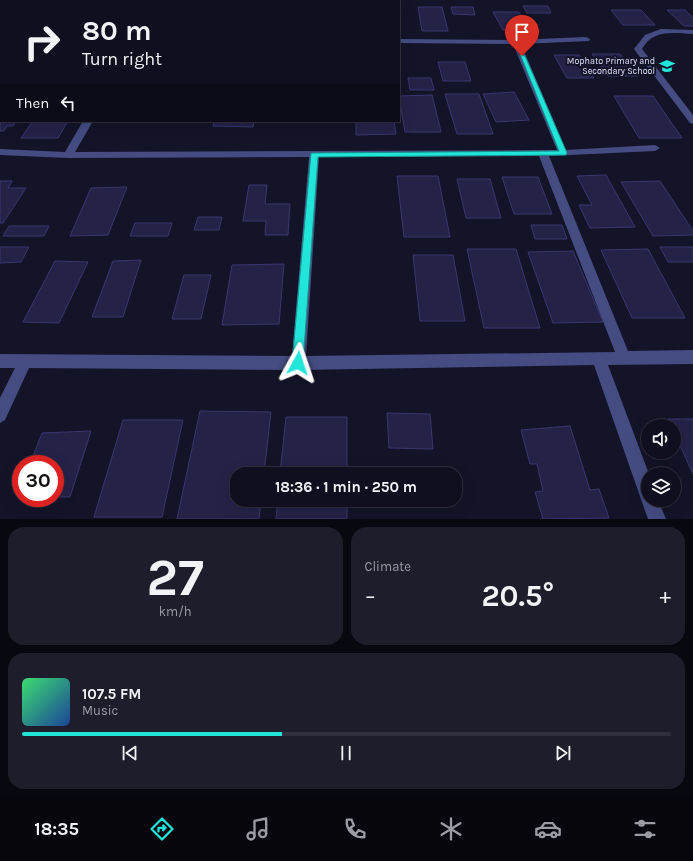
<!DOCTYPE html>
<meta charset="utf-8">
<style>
body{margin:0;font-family:Karla,sans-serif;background:#1d1d2c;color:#f1f3f6;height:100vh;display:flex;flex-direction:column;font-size:15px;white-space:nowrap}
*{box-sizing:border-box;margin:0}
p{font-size:13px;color:#9b9ca4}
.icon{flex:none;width:22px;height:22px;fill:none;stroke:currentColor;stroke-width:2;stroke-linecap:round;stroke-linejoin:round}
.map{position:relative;height:519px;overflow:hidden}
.panel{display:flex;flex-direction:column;gap:8px;padding:8px;background:#080811;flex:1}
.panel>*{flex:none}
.top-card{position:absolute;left:0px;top:0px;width:400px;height:122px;box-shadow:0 4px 16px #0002,0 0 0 1px #2f2f3d;background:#0f0f1f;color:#f1f3f6;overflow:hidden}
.controls{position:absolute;left:641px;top:419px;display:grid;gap:8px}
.controls a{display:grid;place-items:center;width:40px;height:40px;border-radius:50%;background:#0f0f1f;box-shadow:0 4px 16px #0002,0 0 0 1px #2f2f3d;font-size:20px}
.speed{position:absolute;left:12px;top:455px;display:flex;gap:8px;font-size:20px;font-weight:700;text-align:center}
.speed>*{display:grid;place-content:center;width:52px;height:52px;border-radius:50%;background:#0f0f1f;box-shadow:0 4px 16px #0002,0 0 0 1px #2f2f3d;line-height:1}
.speed .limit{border:6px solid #d22;background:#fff;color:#111}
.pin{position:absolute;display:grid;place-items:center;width:34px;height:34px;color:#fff;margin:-41px -17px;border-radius:50% 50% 50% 0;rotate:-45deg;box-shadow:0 0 4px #0007}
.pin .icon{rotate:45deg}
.me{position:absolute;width:44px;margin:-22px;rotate:5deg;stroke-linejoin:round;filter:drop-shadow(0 0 3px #0008)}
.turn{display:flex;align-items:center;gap:14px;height:84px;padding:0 16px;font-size:18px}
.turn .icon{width:52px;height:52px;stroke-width:2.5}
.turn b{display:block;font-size:28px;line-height:34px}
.then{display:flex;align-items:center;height:38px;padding:0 16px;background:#0003;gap:8px;font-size:15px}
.big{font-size:30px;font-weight:700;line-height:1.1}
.panel .widget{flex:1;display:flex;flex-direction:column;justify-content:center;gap:6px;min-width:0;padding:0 14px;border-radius:16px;background:#1d1d2c}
.panel .dial{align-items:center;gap:0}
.dial b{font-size:52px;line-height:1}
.song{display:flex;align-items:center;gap:12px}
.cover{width:48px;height:48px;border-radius:6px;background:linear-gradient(135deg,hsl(140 70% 55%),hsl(220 70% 35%))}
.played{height:4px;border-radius:2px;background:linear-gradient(90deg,#22e5d9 40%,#2f2f3d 40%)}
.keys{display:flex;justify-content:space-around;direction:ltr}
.heat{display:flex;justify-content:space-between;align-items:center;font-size:22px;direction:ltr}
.panel .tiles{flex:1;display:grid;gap:8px;grid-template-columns:1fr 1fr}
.widget:last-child{grid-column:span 2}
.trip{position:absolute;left:230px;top:467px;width:232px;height:40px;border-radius:16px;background:#0f0f1f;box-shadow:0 4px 16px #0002,0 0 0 1px #2f2f3d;font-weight:700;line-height:40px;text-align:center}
.dock{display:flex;height:64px;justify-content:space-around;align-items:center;background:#06060c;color:#9b9ca4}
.dock .icon{width:28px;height:28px}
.dock .on{color:#22e5d9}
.dock b{font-size:18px;color:#f1f3f6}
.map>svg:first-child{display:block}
.building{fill:#242247;stroke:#393771}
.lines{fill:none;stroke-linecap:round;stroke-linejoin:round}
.minor{fill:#444c82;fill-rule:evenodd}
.route{fill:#22e5d9;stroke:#16958d}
.labels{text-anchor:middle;stroke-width:4;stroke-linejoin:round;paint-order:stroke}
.far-poi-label{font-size:9px;fill:#dfe1fb;stroke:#141429;text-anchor:end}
</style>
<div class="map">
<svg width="693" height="519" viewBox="0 0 693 519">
<rect width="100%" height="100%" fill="#141429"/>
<g class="building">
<path d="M523,6h25l3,7h-24z"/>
<path d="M418,7h24l6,24h-26z"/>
<path d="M451,7h22l2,8 -22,-1z"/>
<path d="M611,10h30l14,15h-32z"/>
<path d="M667,10h18l8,8v8h-9z"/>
<path d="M493,12h26l11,17 -27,1z"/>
<path d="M592,54h28l18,22h-30z"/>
<path d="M554,55h25l15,23h-27z"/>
<path d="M438,62h27l6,19h-28z"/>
<path d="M408,78h23l3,12h-24z"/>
<path d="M514,92l15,28 -33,2 -13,-28z"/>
<path d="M445,94h34l14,40h-36z"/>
<path d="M432,95l9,37h-36l-6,-36z"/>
<path d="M614,96h39l29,42h-43z"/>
<path d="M0,107l1,14h15l-3,5h-6l-3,5h-4z"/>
<path d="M33,121h35l-10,17h-37z"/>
<path d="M214,121h40l-1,6 -40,-1z"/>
<path d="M356,121h38l2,13 -40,1z"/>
<path d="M606,175l29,52 -45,1 -11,-23h13l-15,-29z"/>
<path d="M397,176h41l12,61h-46z"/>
<path d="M502,177h36l14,37h-38z"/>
<path d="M457,179h33l11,39h-35z"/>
<path d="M0,181h12l-4,7h18l-23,35h-3z"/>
<path d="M660,181l33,50v4l-40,1 -32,-54z"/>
<path d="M249,185h18l-2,19h25l-2,31h-23l1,-14h-23z"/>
<path d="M127,187l-19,48 -38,1 21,-48z"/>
<path d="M198,217h24l-3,13h-25z"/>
<path d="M135,223h37l-4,13h-38z"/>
<path d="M531,225h31l5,14h-32z"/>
<path d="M9,226h40l-5,10h-41z"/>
<path d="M0,247h29l-8,15 -21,1z"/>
<path d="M660,247h33v15h-25z"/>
<path d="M467,249h49l24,79h-56z"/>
<path d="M648,249l37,69h-53l-31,-68z"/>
<path d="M573,251l30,71 -50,1 -25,-71z"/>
<path d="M413,255h40l12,66h-45z"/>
<path d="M141,260l-18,57h-31l21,-56z"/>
<path d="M55,261l33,1 -29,61 -36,-1z"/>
<path d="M284,264l-5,60 -57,1 10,-60z"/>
<path d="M184,275h27l-10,44h-29z"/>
<path d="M200,411l71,1 -7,62h-27v26h24l-2,19h-82z"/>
<path d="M387,413l43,1 3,35 -44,-1z"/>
<path d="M286,417h61v57h-67z"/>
<path d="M668,419h25v55l-19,-42v-6h-3z"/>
<path d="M123,420h60l-21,97h-68z"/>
<path d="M570,426l20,64 9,-1 10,29 -66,1 -8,-27 8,-1 -6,-27h-7l-9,-34z"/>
<path d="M91,431l-21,66h-15v-33h-25l12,-31z"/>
<path d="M278,500h69v19h-71z"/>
</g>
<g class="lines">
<g class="minor">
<path d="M661,29l32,1v4c-20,-1 -40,-5 -51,15l51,66v9l-3,-1 -56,-74 11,-14z"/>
<path d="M586,37l4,2 -1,2 -68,3 45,106 89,-5 5,3 -5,3 -106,5 79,195 65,-1v14l-85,1 41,109 -1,26h10l8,19h-18l-54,-154 -296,5 -269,-2 -24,52 -5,3v-25l15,-30h-15v-14l292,2 17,-199 -241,1 -68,-3v-6l65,3 18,-31h10l-18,31 482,-2 -44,-106 -114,-1v-4l117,1zM539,156l76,196 -309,4 13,-199z"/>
</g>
</g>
<path class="route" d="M520,54l5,2 42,97 -1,2 -248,2 -15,206 -2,3 -3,2 -4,-2 -2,-3 19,-210 248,-2z"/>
<defs>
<g id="school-bare" transform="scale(1.2)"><path d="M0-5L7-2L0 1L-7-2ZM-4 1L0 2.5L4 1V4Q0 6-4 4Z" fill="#22e5d9" stroke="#141429" stroke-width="2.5" paint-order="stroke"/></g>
</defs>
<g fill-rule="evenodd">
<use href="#school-bare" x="667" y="66"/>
</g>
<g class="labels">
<g class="far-poi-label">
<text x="655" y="64">Mophato Primary and<tspan x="655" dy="10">Secondary School</tspan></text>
</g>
</g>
</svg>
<div class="controls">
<a><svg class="icon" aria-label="sound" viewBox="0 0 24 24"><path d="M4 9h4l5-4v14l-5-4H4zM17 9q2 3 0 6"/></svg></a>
<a><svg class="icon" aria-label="layers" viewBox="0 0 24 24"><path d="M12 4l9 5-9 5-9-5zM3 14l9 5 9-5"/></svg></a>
</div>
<div class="speed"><div class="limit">30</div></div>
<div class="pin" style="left:522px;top:56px;background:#d93025"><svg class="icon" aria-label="arrive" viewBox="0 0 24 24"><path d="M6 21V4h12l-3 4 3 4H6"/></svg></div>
<svg class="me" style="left:298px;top:363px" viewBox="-20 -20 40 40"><path d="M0-17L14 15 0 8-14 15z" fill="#22e5d9" stroke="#fff" stroke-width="4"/></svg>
<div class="trip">18:36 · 1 min · 250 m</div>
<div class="top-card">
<div class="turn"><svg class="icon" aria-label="right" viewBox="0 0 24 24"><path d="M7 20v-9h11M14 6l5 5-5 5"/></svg><div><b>80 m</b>Turn right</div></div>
<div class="then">Then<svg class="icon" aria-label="left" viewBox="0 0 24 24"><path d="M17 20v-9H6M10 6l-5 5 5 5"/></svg></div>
</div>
</div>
<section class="panel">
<div class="tiles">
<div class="widget dial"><b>27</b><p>km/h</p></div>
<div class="widget"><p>Climate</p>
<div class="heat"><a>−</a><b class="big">20.5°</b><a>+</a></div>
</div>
<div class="widget">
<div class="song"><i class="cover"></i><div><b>107.5 FM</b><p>Music</p></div></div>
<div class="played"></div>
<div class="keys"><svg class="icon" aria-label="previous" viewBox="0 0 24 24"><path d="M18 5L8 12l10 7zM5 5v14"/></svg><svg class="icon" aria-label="pause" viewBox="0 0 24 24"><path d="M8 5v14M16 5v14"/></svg><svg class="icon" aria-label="next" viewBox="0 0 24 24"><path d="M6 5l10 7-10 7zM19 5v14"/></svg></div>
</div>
</div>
</section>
<nav class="dock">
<b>18:35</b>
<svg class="icon on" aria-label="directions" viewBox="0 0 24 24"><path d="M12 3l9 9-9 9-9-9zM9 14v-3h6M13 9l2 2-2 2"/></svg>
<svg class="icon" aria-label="music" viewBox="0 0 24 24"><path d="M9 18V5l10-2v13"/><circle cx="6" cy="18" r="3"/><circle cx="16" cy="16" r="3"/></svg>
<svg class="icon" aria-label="phone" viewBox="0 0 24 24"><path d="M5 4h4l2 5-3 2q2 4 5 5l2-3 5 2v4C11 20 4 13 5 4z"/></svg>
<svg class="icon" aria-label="climate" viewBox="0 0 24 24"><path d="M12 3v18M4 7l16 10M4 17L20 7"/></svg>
<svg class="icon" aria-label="car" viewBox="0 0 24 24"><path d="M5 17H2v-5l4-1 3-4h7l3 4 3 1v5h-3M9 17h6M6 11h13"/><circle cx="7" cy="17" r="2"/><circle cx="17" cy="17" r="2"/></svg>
<svg class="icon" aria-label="filters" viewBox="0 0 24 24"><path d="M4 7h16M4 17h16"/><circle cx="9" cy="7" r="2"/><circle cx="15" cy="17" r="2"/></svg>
</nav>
